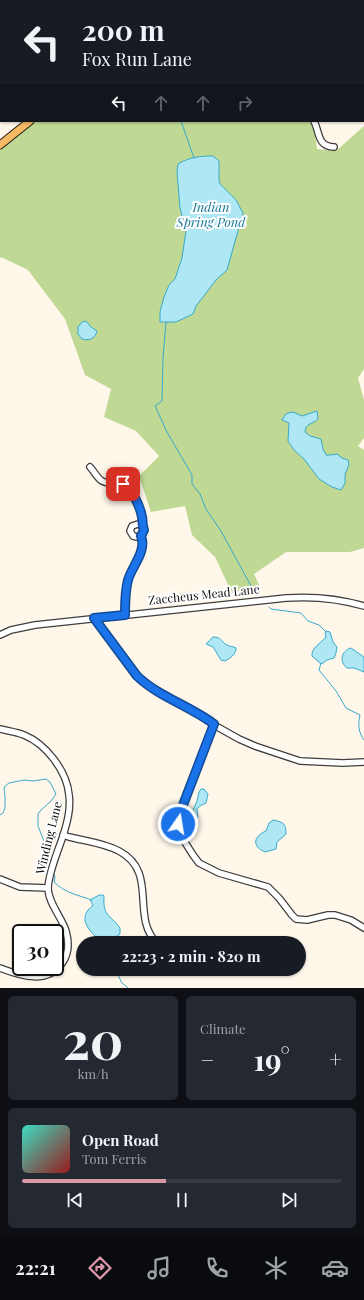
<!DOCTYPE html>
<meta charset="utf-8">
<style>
body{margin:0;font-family:"Playfair Display",serif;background:#242831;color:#f1f3f6;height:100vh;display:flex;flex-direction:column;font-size:15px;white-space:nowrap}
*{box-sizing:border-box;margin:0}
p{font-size:13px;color:#9ea1a6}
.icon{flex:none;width:22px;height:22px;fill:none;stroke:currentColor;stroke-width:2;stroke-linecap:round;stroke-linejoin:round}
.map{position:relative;height:988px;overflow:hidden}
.sheet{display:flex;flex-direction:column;gap:8px;padding:8px;background:#0d0f14;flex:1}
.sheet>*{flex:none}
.banner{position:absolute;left:0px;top:0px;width:364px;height:122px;box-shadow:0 1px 3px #0004;background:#171b24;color:#f1f3f6;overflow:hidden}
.speed{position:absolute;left:12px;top:924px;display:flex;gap:8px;font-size:20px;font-weight:700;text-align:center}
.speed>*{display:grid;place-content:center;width:52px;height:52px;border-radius:50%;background:#171b24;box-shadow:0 1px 3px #0004;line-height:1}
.speed .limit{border:2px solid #111;border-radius:6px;background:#fff;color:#111}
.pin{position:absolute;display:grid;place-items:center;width:34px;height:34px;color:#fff;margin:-17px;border-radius:8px;box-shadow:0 2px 6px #0006}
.me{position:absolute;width:44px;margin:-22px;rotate:13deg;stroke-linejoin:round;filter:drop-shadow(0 0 3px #0008)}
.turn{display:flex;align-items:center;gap:14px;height:84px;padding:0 16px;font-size:18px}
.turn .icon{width:52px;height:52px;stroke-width:2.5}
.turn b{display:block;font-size:28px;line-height:34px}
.lanes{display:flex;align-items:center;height:38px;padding:0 16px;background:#0003;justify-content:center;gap:20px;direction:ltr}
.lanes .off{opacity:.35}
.big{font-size:30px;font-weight:700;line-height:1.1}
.sheet .widget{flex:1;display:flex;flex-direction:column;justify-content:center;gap:6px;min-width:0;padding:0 14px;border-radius:6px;background:#242831}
.sheet .dial{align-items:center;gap:0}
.dial b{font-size:52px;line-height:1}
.song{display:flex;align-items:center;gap:12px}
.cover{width:48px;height:48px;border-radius:6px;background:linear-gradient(135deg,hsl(170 70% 55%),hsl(0 70% 35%))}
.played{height:4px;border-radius:2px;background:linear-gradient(90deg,#d897a7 45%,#363941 45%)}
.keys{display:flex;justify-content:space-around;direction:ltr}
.heat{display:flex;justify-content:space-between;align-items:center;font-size:22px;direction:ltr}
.sheet .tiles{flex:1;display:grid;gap:8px;grid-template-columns:1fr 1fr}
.widget:last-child{grid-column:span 2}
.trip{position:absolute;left:76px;top:936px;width:230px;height:40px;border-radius:20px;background:#171b24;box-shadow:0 1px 3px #0004;font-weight:700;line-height:40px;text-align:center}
.dock{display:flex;height:64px;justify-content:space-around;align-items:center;background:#090b0e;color:#9ea1a6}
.dock .icon{width:28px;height:28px}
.dock .selected{color:#d897a7}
.dock b{font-size:18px;color:#f1f3f6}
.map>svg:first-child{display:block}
.forest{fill:#bfd894}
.water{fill:#b0e7f5;stroke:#38aacb}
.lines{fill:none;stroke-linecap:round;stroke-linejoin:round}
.stream{stroke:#38aacb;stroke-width:1}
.minor-casing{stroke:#3e3e3e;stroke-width:8}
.major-casing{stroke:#1c1c1c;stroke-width:9}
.minor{stroke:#fff;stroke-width:5.5}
.major{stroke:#f7b962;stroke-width:7}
.route-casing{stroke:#114b97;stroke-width:10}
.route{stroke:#1a73e8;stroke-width:7}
.labels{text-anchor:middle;stroke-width:4;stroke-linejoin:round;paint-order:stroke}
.street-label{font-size:12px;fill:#0b0b0b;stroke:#fff}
.water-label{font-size:13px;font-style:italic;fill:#17789b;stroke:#fff}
</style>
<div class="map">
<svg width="364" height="988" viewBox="0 0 364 988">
<rect width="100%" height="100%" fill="#fff7ea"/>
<g class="forest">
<path d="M303,0h61v105l-1,-1v-103h-61z"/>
<path d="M35,121h275l5,12 2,16 19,2 28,-25v243l-6,9 6,22v38l-6,8 6,4v98l-14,4h-64l-32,22 7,15 -29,4 -17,-36 -23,-22 -7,-29 -34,6 -12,-36 20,-20 -23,-25 -32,-14 7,-28 -26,-14 -20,-56 -37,-49 -27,-13 -1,2v-110z"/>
</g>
<g class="water">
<path d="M213,156l6,5v19l1,4 16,16 7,13 -16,57 -11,10 -20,26 -3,8 -17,8h-16v-10l4,-15 5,-12 6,-6 7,-21 4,-27 -6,-23 -3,-36 1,-8c12,-7 22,-8 35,-8z"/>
<path d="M86,321l5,6 6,4c-2,8 -8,10 -15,8l-4,-5v-7l4,-5z"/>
<path d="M317,411l1,8c-4,5 -13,4 -13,13l5,4 11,3 2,10 3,6h5l6,-1 5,4 6,2 1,5 -4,9v9l-4,7 -9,-3 -13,-8 -15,-20 -10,-9 -6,-9 1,-18 -7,-3 3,-5 3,-2 5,-1 9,4z"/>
<path d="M326,631l4,1 3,10 4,5 -1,6 -2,5 -7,2 -4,3 -2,1 -9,-8c-1,-8 9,-13 14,-19l-1,-4z"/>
<path d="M213,637c9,0 7,4 14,8 3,2 6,1 9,3 0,7 -6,10 -11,13l-4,-1 -8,-13 -7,-3z"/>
<path d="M351,648l13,9v15l-10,-4h-7c-8,-6 -6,-17 4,-20z"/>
<path d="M201,789h3l4,5 -2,9 -6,3 -3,3 1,9 -3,-3 -2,-5 4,-9 2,-9z"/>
<path d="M273,820c10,2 13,3 13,14l-9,8 -1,7 -11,3c-14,-6 -11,-16 1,-21l3,-8z"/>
<path d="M99,895h4l1,1c-1,21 5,17 16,32v6l-7,5 -2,4h-11v-2c-8,-8 -21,-19 -12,-31 2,-2 4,-3 5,-5l-3,-5z"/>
</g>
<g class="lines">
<g class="stream">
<path d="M133,0v1"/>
<path d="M181,121l13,37"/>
<path d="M166,322l-3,36 -1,43 -7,5 12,26 25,43v9l8,10 6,15 15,22 30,55 8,9"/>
<path d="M269,607l2,2 30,4 7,8 11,4 7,7"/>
<path d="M321,663l-2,7 17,21 10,17 14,7c-2,9 -2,17 4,25"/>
<path d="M0,815l3,-2 2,-5v-12l-1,-7 1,-3 4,-3 15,-3 9,1 13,-2 4,3 6,12 -5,7 -11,10 -2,3v12l11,28v4l-7,9 1,4 5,2"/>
<path d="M53,874h1l1,3 -1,5c11,11 24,13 38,18"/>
<path d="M115,969l7,14 6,5"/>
</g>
<g class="minor-casing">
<g id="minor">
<path d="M0,1h1"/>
<path d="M314,121c6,12 3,25 20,26"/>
<path d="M90,467c4,4 7,11 12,14 7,4 15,1 22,4 11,5 19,30 18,41"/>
<path d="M125,615c0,-12 0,-24 3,-35 4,-14 19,-28 13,-44 4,-4 3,-10 -3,-12l-6,2 -2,5 3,5 4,1 4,-1"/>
<path d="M94,618l43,58 14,11 45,25 18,13 25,14 16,7 45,15 43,2 21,-1"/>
<path d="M0,635l11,-5 24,-5 251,-27c28,-2 51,0 78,8"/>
<path d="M214,725l-15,37 -16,43 -4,14v11l2,6 12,19 6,8 20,10 49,14 11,11 13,17 4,4 11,1 21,-5h7l16,5 13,8"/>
<path d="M0,729c8,2 16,3 24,6 22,9 43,36 45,60 2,14 -2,28 -6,41 -5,15 -15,38 -15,53 1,15 13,27 18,42 3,11 3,22 -3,31 -15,23 -42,14 -63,6"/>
<path d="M63,835l6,2c16,4 35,6 50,14 40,21 11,66 38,92"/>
<path d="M0,879l20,8 28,1"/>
</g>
</g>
<g class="major-casing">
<g id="major">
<path d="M297,1l1,-1"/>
<path d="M0,145l30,-24"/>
</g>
</g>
<use href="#minor" class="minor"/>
<use href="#major" class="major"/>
</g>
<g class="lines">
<g class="route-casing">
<path id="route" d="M123,484c10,7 17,22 19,33 1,5 0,8 2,13l-3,6c6,15 -9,30 -13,44 -3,11 -3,23 -3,35l-31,3 43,58c22,21 53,30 77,48l-31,81 -5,19"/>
</g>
<use href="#route" class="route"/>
</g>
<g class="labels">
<g class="street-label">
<text transform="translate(204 595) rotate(-6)" y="4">Zaccheus Mead Lane</text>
<text transform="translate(49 838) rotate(-76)" y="4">Winding Lane</text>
</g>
<g class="water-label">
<text x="211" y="212">Indian<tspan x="211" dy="15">Spring Pond</tspan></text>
</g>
</g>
</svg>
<div class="speed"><div class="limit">30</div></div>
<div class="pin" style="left:123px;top:484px;background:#d93025"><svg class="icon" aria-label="arrive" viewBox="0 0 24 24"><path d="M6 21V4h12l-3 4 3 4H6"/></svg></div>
<svg class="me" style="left:178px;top:824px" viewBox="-20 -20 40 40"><circle r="17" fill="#1a73e8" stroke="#fff" stroke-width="3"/><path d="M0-11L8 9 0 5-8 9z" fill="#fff"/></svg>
<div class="trip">22:23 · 2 min · 820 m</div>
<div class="banner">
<div class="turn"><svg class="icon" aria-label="left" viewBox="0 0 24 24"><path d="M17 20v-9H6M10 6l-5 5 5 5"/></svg><div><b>200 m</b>Fox Run Lane</div></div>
<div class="lanes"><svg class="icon" aria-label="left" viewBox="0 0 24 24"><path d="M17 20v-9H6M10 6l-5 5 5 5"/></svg><svg class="icon off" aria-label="ahead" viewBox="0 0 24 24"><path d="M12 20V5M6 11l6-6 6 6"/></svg><svg class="icon off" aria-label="ahead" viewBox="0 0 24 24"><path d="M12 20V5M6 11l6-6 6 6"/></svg><svg class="icon off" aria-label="right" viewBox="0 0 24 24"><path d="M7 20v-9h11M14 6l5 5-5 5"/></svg></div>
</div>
</div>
<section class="sheet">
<div class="tiles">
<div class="widget dial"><b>20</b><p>km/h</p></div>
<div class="widget"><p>Climate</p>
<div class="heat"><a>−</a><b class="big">19°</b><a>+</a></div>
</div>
<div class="widget">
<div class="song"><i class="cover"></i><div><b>Open Road</b><p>Tom Ferris</p></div></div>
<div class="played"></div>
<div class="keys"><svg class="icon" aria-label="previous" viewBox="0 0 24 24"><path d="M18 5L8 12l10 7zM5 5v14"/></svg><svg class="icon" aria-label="pause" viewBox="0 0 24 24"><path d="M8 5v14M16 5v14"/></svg><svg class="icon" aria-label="next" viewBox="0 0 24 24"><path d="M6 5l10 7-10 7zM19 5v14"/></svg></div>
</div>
</div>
</section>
<nav class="dock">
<b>22:21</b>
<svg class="icon selected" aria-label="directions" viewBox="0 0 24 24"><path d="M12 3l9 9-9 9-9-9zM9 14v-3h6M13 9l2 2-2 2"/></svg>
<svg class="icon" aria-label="music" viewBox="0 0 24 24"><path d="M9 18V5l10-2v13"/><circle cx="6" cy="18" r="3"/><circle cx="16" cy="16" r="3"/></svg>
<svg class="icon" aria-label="phone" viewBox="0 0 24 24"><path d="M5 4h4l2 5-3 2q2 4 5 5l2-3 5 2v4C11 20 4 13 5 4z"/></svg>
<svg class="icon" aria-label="climate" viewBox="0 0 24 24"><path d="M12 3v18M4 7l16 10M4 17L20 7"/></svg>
<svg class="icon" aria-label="car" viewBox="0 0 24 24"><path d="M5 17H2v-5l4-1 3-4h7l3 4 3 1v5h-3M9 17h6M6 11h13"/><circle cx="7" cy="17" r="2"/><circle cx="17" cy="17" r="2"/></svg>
</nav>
